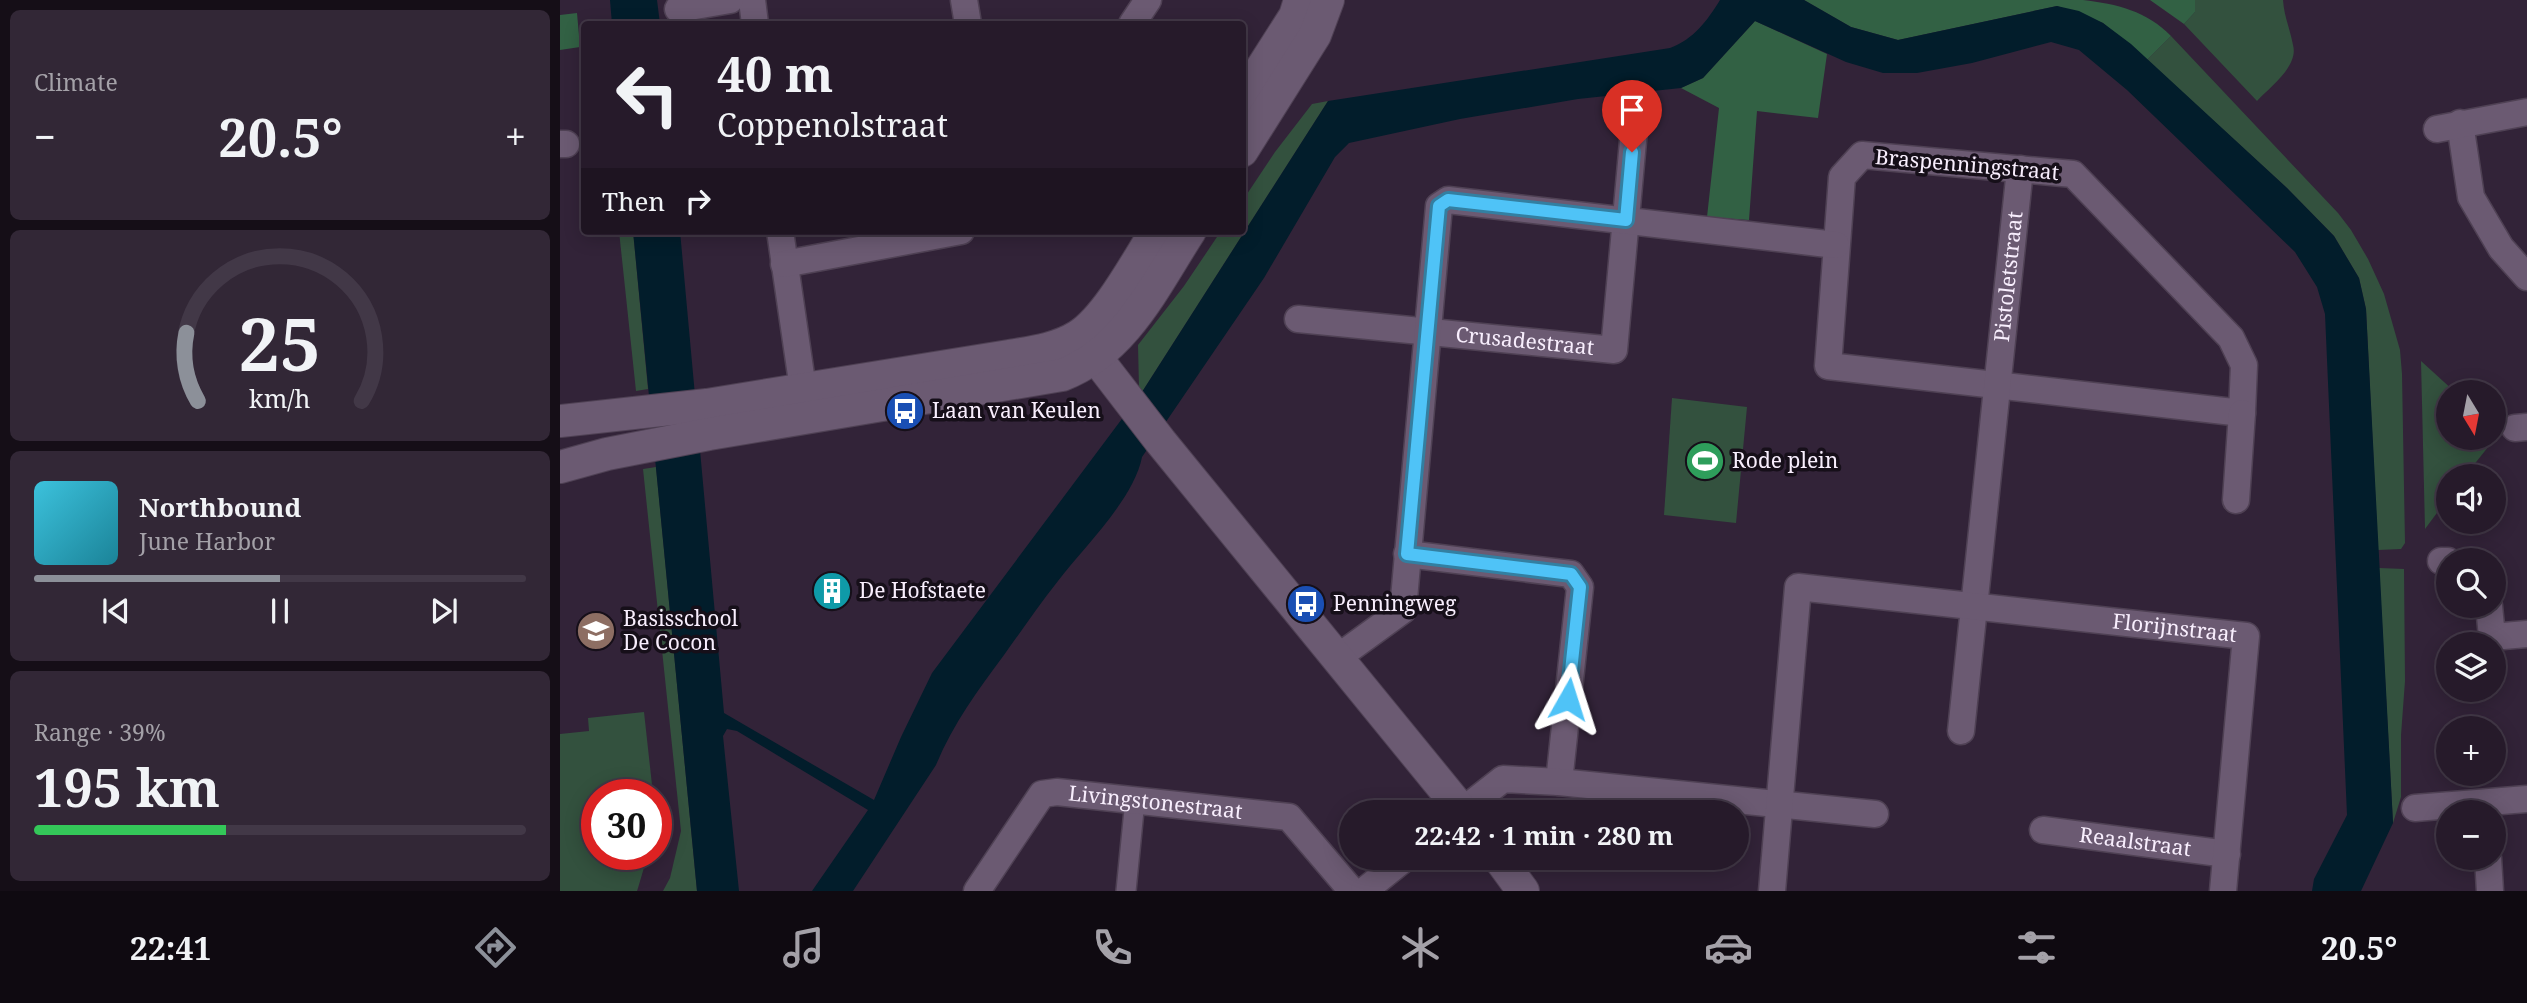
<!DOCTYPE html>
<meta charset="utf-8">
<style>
body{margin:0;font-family:"Noto Serif",serif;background:#322736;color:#f1f3f6;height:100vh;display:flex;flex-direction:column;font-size:26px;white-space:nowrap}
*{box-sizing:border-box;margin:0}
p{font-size:23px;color:#a4a1a8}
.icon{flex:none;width:38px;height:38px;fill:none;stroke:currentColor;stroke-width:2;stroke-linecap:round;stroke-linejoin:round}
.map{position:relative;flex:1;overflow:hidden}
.side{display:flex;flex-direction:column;gap:10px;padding:10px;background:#150e17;width:560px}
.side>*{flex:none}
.banner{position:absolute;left:21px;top:21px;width:665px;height:214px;border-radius:7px;box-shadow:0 4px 18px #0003,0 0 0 2px #423847;background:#261a2a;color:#f1f3f6;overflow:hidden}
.needle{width:46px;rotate:170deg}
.tools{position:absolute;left:1876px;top:380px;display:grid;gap:14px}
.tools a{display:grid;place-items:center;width:70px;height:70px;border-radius:50%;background:#261a2a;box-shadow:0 4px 18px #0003,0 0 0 2px #423847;font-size:35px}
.speed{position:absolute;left:21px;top:779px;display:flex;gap:14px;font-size:35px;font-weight:700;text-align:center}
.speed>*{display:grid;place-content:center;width:91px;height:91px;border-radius:50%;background:#261a2a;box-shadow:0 4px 18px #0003,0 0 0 2px #423847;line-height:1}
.speed .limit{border:10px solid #d22;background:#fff;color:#111}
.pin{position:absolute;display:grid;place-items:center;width:60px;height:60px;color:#fff;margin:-72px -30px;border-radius:50% 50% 50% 0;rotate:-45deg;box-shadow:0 0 7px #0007}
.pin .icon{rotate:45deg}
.me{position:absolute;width:77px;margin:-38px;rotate:6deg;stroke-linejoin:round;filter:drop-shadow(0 0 5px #0008)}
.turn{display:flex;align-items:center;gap:24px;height:147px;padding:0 21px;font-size:32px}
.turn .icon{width:91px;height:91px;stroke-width:2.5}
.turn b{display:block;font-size:49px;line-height:60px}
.then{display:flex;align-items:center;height:66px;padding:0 21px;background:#0003;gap:14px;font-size:26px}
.big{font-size:52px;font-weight:700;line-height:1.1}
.side .widget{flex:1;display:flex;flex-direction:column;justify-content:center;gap:10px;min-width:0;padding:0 24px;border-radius:10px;background:#322736}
.side .dial{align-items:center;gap:0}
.dial svg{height:182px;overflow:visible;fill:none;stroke:#423847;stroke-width:7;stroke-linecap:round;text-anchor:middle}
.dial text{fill:#f1f3f6;stroke:none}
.song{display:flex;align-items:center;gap:21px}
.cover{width:84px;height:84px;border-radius:10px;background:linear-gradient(135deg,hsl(190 70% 55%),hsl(190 70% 35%))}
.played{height:7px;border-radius:4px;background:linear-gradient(90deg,#8c9099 50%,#423847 50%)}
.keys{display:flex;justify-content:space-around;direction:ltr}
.heat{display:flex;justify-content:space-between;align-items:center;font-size:38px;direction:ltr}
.charge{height:10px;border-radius:5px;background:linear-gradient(90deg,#34c759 39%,#423847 0)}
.trip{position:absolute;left:779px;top:800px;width:410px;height:70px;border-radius:35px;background:#261a2a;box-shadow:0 4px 18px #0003,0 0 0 2px #423847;font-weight:700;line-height:70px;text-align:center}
.tabs{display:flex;height:112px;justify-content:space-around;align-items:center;background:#0f0a11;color:#a4a1a8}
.tabs .icon{width:49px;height:49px}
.tabs .on{color:#8c9099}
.tabs b{font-size:32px;color:#f1f3f6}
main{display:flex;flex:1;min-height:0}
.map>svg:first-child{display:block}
.green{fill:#33513e}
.forest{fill:#326144}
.water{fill:#021d2b}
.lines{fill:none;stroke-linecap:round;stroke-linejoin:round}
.pedestrian-casing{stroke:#4f4154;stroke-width:22}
.minor-casing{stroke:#4f4154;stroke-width:29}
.tertiary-casing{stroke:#4f4154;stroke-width:34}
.pedestrian{stroke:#6b5a72;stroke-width:19}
.minor{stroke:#6b5a72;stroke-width:26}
.tertiary{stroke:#6b5a72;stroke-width:32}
.route-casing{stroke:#337fa1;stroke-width:18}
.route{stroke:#4fc3f7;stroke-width:12}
.labels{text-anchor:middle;stroke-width:7;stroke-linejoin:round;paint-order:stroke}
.street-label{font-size:21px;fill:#f8eefd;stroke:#160f19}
.poi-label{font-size:21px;fill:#f8eefd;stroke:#160f19;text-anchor:start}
</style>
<main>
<section class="side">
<div class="widget"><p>Climate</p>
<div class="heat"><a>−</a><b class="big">20.5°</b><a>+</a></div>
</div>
<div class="widget dial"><svg viewBox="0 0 100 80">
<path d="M14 69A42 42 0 1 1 86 69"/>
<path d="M14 69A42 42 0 0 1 9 39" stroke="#8c9099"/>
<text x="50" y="56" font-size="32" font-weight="700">25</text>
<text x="50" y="72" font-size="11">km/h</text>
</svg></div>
<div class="widget">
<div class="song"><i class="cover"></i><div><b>Northbound</b><p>June Harbor</p></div></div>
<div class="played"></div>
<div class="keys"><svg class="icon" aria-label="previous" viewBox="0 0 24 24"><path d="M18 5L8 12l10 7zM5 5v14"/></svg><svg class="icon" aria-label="pause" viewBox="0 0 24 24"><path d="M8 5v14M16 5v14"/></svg><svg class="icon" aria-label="next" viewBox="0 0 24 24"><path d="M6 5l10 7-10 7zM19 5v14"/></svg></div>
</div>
<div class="widget"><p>Range · 39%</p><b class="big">195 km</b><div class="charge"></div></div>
</section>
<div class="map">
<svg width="1967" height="891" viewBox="0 0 1967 891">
<rect width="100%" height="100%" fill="#322338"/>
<g class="green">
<path d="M1635,0h88c1,16 7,29 10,45 6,21 -23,42 -36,56l-73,-77 11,-12z"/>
<path d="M1611,36l167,177 13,17 17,29 16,35 16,56 2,24 3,169 -4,6 -23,1 -12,-241 -7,-31 -25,-42 -47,-48 -140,-128z"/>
<path d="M768,101l-186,291 -3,-4 -1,-43 46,-59 37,-55h21l1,-31 32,-48 37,-48z"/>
<path d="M59,231h14l15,158 -12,2z"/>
<path d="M1861,361l34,31h-7v46h46v-11l6,5 -35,44h-17v22l-23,31z"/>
<path d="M1112,398l75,9 -11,116 -72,-8z"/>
<path d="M96,467l41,424h-34l7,-13 11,-47 -38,-362z"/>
<path d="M1819,568l25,1 1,112 -4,54v62l-8,26z"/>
<path d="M84,712l9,82h-56v60h51l-10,34 -1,3h-77v-157l29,-3 -1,-13z"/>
</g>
<g class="forest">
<path d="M1244,0h279c34,4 64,11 88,36l-24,24 -44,-37 -46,-17 -159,34 -47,-13z"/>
<path d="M1590,0h45v12l-11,12z"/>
<path d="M17,13l3,34 -20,3v-35z"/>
<path d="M1195,21l72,33 -9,64 -61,-7 -8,109 -42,-3 12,-109 -38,-20 22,-10z"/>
</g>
<g class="water">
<path d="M50,0h47l3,24h-48z"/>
<path d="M1160,0h84l47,27 47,13 159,-34 22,5 24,12 28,21 156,144 47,48 25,42 7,31 27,514 -32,68h-49l2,-12 33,-64 -22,-501 -8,-27 -22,-35 -168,-162 -48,-40 -28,-8 -79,21 -55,10h-34l-37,-11 -91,-41 -52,57 -22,10 -103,11 -118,20 -111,24 -14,14 -71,121 -122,179c-8,42 -58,90 -84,124 -19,24 -36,49 -54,74 -26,35 -51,69 -68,110l-83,126h-41l56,-81 -131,-79 -10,-2 -4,7 16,155h-42l-64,-660h47l44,482 150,87 27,-63 31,-64 210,-281 186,-291 342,-53c24,-9 37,-27 50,-48z"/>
</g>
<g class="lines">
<g class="pedestrian-casing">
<path id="pedestrian" d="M566,891l9,-91"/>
</g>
<g class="minor-casing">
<g id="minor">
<path d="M192,0l3,24"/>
<path d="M404,0l4,24"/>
<path d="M118,9l52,-9"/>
<path d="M572,24l16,-24"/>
<path d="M1900,123l11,74 30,51 26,29"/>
<path d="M1877,129l90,-17"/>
<path d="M0,144h6"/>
<path d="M1302,155l211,19 158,164 13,27 -2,48 -414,-47 14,-189z"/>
<path d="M220,231l23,158"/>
<path d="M224,264l177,-33"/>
<path id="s1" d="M738,319l316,31 20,-220"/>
<path d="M1955,428l12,-1"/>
<path d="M1676,500l6,-87"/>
<path d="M847,554l164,20 9,13 -21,195"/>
<path d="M1881,561h7"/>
<path d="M1929,606l3,31 35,-3"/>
<path d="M777,658l66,-48 36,-404 9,-6 388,45"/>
<path id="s2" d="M1401,731l59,-562"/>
<path d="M1855,808l112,-9"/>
<path d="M901,812l42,-33 56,3 316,32"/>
<path id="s3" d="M1483,830l184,24"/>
<path d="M1928,858l2,33"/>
<path id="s4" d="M417,891l65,-97 15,-2 232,25 63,74"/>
<path d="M804,891l41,-33"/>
<path id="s5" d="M1212,891l26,-304 448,49 -23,255"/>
</g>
</g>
<g class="tertiary-casing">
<g id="tertiary">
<path d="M682,99l53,-83 5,-16"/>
<path d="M682,151l73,-116 13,-35"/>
<path d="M524,342l77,100 302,370"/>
<path d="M0,421l147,-16 302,-49c24,-4 48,-7 69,-20 29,-18 59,-75 78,-105"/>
<path d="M0,467l47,-13 102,-20 353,-59c63,-24 93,-90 128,-144"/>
<path d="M939,858l24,33"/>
</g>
</g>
<use href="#pedestrian" class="pedestrian"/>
<use href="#minor" class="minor"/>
<use href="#tertiary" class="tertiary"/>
</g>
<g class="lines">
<g class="route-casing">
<path id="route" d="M1008,699l12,-112 -9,-13 -164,-20 32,-348 9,-6 178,20 6,-68"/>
</g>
<use href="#route" class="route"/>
</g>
<defs>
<g id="bus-disc" transform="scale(2.0125)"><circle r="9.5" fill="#1a4fb4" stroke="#160f19"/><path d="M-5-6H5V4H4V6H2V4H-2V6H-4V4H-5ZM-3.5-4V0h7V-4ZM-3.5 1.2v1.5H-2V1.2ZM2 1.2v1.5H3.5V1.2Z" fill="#fff"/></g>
<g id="stadium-disc" transform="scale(2.0125)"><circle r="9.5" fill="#2e9e5b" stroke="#160f19"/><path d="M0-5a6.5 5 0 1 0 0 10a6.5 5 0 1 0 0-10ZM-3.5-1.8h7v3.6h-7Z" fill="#fff"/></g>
<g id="building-disc" transform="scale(2.0125)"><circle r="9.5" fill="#0f9aa8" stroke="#160f19"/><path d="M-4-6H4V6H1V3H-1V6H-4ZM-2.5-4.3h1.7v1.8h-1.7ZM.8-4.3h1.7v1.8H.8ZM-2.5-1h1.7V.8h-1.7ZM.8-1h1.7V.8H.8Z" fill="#fff"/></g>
<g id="school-disc" transform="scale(2.0125)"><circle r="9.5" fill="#8d6e63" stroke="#160f19"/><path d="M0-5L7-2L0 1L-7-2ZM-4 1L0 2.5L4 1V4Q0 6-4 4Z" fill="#fff"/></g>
</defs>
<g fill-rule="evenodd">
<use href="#bus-disc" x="345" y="411"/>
<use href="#stadium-disc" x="1145" y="461"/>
<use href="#building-disc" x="272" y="591"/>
<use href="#bus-disc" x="746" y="604"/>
<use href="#school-disc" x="36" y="631"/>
</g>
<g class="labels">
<g class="street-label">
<text transform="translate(1407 165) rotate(5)" y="7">Braspenningstraat</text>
<text dy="7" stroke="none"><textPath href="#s2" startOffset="457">Pistoletstraat</textPath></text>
<text dy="7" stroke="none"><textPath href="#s1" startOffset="228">Crusadestraat</textPath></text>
<text dy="7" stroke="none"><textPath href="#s5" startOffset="684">Florijnstraat</textPath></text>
<text dy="7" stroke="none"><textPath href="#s4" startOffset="231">Livingstonestraat</textPath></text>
<text dy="7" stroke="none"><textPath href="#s3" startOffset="93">Reaalstraat</textPath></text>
</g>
<g class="poi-label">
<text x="372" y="418">Laan van Keulen</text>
<text x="1172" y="468">Rode plein</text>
<text x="299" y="598">De Hofstaete</text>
<text x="773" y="611">Penningweg</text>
<text x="63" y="626">Basisschool<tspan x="63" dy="24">De Cocon</tspan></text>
</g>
</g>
</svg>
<div class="tools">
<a><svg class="needle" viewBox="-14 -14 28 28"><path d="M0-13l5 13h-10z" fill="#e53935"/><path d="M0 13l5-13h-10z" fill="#a4a1a8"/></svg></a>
<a><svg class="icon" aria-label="sound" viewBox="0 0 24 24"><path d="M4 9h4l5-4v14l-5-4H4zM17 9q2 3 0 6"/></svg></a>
<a><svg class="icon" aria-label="search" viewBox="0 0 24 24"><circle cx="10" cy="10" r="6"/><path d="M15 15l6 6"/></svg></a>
<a><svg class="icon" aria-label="layers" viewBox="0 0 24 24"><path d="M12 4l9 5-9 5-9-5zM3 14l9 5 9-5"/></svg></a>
<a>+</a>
<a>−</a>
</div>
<div class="speed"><div class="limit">30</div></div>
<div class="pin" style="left:1072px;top:152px;background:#d93025"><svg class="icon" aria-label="arrive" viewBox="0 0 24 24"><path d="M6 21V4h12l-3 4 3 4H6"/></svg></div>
<svg class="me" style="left:1008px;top:699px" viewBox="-20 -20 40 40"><path d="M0-17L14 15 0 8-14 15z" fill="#4fc3f7" stroke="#fff" stroke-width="4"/></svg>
<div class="trip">22:42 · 1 min · 280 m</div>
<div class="banner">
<div class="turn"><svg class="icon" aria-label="left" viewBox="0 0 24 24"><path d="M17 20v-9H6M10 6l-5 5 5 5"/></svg><div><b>40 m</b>Coppenolstraat</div></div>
<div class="then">Then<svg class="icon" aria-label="right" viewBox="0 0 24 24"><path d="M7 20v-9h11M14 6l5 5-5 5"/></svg></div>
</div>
</div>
</main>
<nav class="tabs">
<b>22:41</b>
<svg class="icon on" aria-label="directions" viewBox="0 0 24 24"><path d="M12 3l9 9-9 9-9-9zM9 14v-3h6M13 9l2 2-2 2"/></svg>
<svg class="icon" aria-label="music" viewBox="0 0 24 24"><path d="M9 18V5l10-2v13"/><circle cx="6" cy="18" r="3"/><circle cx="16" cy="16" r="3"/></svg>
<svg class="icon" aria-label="phone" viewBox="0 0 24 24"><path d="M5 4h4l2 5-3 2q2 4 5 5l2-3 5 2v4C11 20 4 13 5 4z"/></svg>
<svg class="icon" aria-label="climate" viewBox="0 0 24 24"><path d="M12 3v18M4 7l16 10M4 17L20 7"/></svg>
<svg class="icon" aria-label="car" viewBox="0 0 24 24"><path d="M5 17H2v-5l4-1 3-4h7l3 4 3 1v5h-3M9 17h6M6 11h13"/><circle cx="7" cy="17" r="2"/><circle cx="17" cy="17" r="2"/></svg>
<svg class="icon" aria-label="filters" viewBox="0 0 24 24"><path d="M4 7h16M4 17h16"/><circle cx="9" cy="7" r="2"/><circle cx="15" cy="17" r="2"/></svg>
<b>20.5°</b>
</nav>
